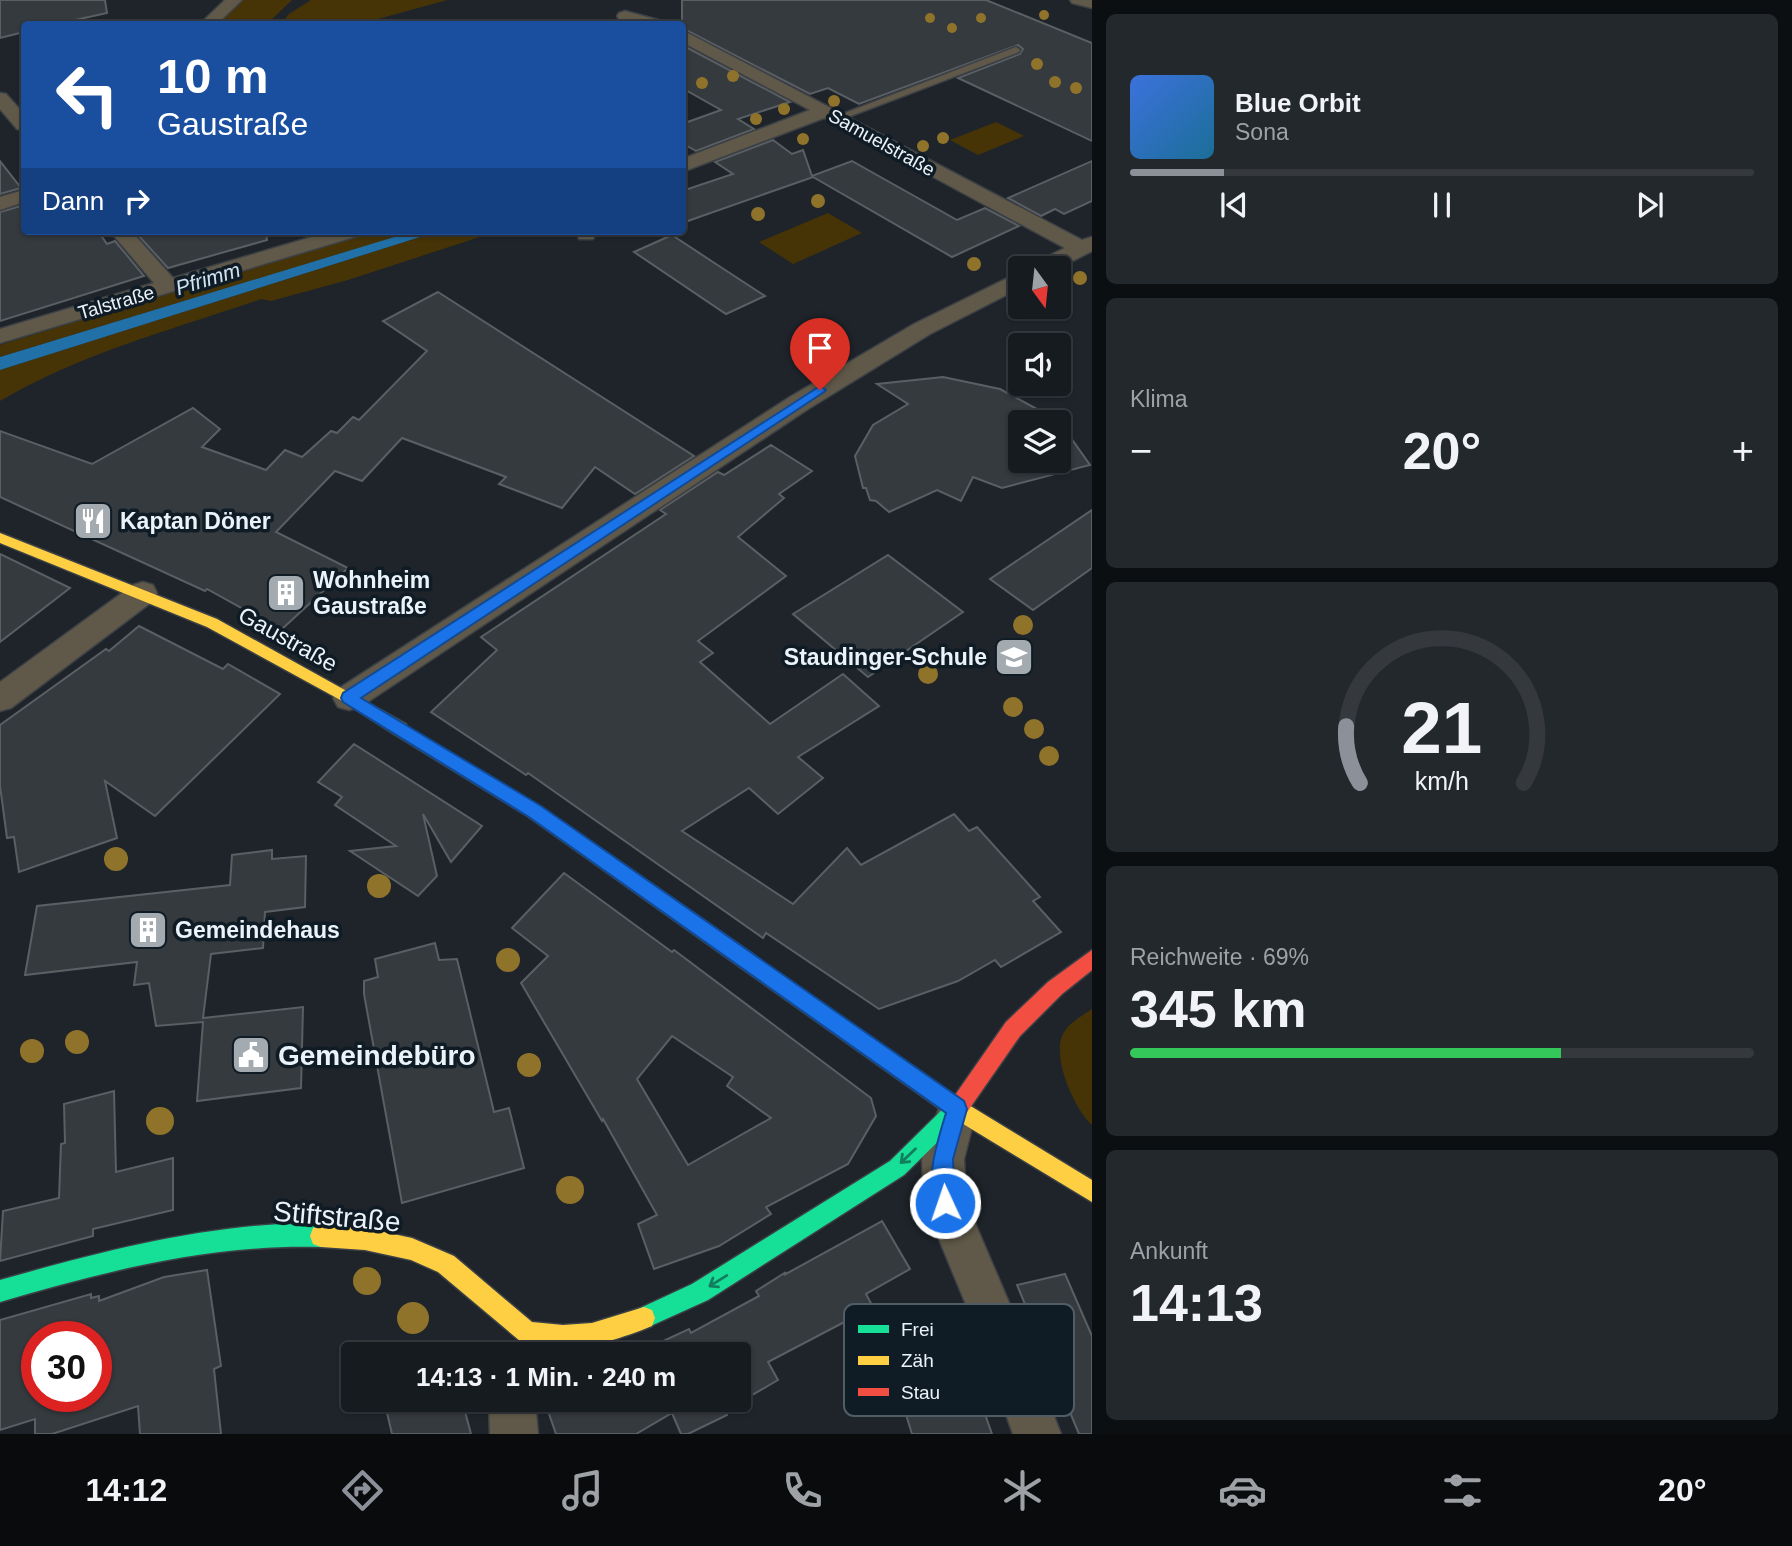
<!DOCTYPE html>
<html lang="de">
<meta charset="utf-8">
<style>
body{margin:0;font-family:Arial,sans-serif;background:#23282d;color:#f1f3f6;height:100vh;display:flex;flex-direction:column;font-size:26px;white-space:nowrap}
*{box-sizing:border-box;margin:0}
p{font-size:23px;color:#9ea1a5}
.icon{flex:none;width:38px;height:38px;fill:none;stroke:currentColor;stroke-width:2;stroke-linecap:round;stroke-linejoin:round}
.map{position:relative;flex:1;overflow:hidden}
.side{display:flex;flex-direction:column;gap:14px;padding:14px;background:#0c0f12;width:700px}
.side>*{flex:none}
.top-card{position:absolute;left:21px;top:21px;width:665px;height:214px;border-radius:7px;box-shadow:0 2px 5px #0004,0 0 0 2px #35393e;background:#1a4fa0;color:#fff;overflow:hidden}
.needle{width:46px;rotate:165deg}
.tools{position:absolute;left:1008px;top:256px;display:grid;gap:14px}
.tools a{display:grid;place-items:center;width:63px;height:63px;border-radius:7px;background:#161b20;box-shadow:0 2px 5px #0004,0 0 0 2px #35393e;font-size:35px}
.speed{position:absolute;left:21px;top:1321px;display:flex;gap:14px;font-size:35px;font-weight:700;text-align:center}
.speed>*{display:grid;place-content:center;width:91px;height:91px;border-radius:50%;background:#161b20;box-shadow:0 2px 5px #0004,0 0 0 2px #35393e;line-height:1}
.speed .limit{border:10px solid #d22;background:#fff;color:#111}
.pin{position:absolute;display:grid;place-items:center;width:60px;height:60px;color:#fff;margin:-72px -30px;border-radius:50% 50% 50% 0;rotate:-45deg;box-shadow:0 0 7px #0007}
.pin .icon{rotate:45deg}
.me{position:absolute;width:77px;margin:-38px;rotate:357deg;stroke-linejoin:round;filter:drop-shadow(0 0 5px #0008)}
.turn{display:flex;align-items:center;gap:24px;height:147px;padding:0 21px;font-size:32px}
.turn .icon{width:91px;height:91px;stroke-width:2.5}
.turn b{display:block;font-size:49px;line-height:60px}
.then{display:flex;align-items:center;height:66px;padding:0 21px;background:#0003;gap:14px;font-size:26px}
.big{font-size:52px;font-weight:800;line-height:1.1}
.side .widget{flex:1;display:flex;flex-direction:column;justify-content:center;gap:10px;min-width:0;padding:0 24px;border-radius:10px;background:#23282d}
.side .dial{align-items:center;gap:0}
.dial svg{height:182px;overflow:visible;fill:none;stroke:#35393e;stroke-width:7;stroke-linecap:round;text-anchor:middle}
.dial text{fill:#f1f3f6;stroke:none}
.song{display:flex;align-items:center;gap:21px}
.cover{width:84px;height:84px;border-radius:10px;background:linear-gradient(135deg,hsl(220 70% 55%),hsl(200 70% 35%))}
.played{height:7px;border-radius:4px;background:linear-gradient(90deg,#8c9099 15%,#35393e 15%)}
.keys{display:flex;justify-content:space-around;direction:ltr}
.heat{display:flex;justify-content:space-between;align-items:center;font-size:38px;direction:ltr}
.charge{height:10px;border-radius:5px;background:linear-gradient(90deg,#34c759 69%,#35393e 0)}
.trip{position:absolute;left:341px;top:1342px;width:410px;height:70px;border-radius:7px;background:#161b20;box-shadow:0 2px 5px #0004,0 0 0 2px #35393e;font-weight:800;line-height:70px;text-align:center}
.menu{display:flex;height:112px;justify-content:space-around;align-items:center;background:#090b0d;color:#9ea1a5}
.menu .icon{width:49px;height:49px}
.menu .selected{color:#8c9099}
.menu b{font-size:32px;color:#f1f3f6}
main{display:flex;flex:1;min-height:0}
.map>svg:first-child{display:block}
.green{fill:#463407}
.water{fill:#2170a8}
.building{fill:#353a3f;stroke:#5a5f64;stroke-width:2;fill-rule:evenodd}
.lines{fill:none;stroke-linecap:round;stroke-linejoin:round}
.lane-casing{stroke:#3c4146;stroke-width:3}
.street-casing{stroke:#3c4146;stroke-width:3}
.fast-casing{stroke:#3c4146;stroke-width:3}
.slow-casing{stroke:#3c4146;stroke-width:3}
.jam-casing{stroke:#3c4146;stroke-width:3}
.lane{fill:#605949;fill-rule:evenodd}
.street{fill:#605949;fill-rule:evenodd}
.fast{fill:#16e098;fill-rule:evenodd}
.slow{fill:#ffcf43;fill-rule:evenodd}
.jam{fill:#f24e42;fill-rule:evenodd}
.tree{fill:#90732b}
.oneway{stroke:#137e5e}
.route{fill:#1a73e8;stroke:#114b97;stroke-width:2}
.labels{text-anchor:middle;stroke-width:7;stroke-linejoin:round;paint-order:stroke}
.far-street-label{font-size:19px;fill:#ebf3fa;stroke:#101c25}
.far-water-label{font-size:21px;font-style:italic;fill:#d0e3f3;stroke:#101c25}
.poi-label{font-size:23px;font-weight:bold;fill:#ebf3fa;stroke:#101c25;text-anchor:start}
.street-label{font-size:23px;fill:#ebf3fa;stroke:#101c25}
.near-poi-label{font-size:28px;font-weight:bold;fill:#ebf3fa;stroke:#101c25;text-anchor:start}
.near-street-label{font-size:28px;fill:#ebf3fa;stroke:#101c25}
.key{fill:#101c25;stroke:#525c65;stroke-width:2}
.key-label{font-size:19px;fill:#ebf3fa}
</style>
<main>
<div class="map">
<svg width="1092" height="1434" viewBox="0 0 1092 1434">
<rect width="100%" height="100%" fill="#1e242a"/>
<g class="green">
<path d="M241,0h51l-25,24h-51z"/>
<path d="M311,0h136l-87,24h-79l8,-10z"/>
<path d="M996,122l28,14 -46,19 -28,-15z"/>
<path d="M828,213l34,20 -69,31 -34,-22z"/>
<path d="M369,231h46l-415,126v-12z"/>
<path d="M439,231h59l-150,49 -77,21 -10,-2c-87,30 -182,55 -261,102v-31z"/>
<path d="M1092,1009v116c-17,-15 -41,-68 -29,-91 6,-11 18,-18 29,-25z"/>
</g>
<path class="water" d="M414,231h25l-439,139v-13z"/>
<g class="building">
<path d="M0,0h105l2,13 -50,11h-33v8l-24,6z"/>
<path d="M682,0h304l106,43v98l-134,-63 62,-24 3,-5 -5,-4 -159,59 -31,-16 -18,6 -128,-66z"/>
<path d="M682,45l108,57 -52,17 16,10 -58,22 -14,-8v-19l39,-14 -39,-22z"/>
<path d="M773,140l19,14 11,-4 9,26 40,-15 105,59 28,-12 34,18 -67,31 -139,-80 -131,46v-32l51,-17 -18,-12z"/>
<path d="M0,161l21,27 -21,6z"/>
<path d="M1092,161v40l-28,13 -9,-5 -14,7 -33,-18z"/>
<path d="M24,205v26h74l9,13 8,-3 29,35 -144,45v-109z"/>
<path d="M147,231h119l1,9 -99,28 -31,-34z"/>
<path d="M672,235l44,29 49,32 -39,18 -92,-62z"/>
<path d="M438,292l256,164 -59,38 -40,-27 -33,41 -63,-24 7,-7 -104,-39 -40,43 -27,-10 -59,61 72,36 -67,62 -74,-41 -2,2 -205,-94v-66l92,33 101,-56 27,21 -18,18 64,23 19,-20 17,7 29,-26 6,2 16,-16 6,3 68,-69 -44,-30z"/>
<path d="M943,377l57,12 59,32 31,44 -88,23 -29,-11 -12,24 -24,-11 -48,22 -13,-11 -6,-1 -4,-12h-3l-8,-32 18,-31 35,-21 -31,-20zM1020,422h39v38h-39z"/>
<path d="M771,445l41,26 -33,23 5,4 -46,39 48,39 -88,65 15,12 -13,9 70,62 73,-50 36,32 -81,51 25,21 -45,36 -29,-26 -67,43 111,73 54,-56 14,17 93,-51 15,17 8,-4 63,70 -7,4 28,31 -60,35 -6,-7 -37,21 -79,28 -113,-76 -3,5 -235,-165 -2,2 -95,-63 66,-62 -16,-13 185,-123 -6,-4 58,-38 6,3z"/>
<path d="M1092,510v58l-59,42 -43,-31z"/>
<path d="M0,554l70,34 -70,54z"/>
<path d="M888,555l75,57 -95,65 -75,-63z"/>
<path d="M139,626l84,43 5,-5 52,30 -125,122 -50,-35 12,57 -98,34 -5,-35 -7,1 -7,-52v-61l106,-76 3,2z"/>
<path d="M354,744l128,82 -31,36 -28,-48 14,62 -19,20 -68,-45 46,-5 -61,-41 7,-8 -24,-15z"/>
<path d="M272,850v9l34,-3 -1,51 -40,5 -2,36 -52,6 -8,64 100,-11 -2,81 -104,13 6,-79 -47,4 -7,-43 -15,2 3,-23 -112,13 12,-69 193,-21 2,-30z"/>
<path d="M564,873l108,79 2,-2 197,148 5,18 -28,48 -82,43 5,7 -52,32 -65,23 -16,-45 19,-9 -54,-96 -1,2 -81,-138 27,-27 -36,-28zM672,1036l61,41 -6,9 44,32 -83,47 -51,-86z"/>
<path d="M435,943l4,17 18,-1 37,153 15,-4 15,60 -122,35 -38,-209v-13l14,-4 -3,-18z"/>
<path d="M114,1091l2,81 57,-14v52l-80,19v7l-93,25 3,-50 56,-13 2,-54 4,-1 -1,-39z"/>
<path d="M882,1221l28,48 -44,25 7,13 -105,55 10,18 -53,31 2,4 -39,19h-7l-9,-21 -36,21h-80l-8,-23 21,-11h169v-46h-90l-2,-5 43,-20 2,4 68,-37 -3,-5 30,-19 -2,3z"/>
<path d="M207,1270l14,96 -7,3 7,65h-81l-2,-28 -86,28h-17v-15l-35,11v-110l91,-26v4l8,-2v5l65,-24zM37,1337h59v59h-59z"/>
<path d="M1065,1274l27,62v98h-13l-62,-149z"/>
<path d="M973,1380l19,54h-80l-12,-39z"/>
<path d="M384,1400h78l9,34h-79z"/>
</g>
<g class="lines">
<g class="lane-casing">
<path id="lane" d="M1016,47l4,3 -1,2 -179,68 -8,-2z"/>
</g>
<g class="street-casing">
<g id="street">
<path d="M225,0h17l-25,24h-17z"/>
<path d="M1070,0h22v8l-20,-5z"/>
<path d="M625,11l37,10 2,3h-25l-20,-5 -2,-3 2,-3z"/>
<path d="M682,30l400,210 10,-3v14l-33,17h-28l3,-5 31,-15 -241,-130 -142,54v-13l128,-49 -128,-68z"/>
<path d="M0,93l6,1 18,20v16l-7,-1 -17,-20z"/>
<path d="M24,190v12l-24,8v-13z"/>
<path d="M110,231h21l42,47 159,-47h32l-3,4 -361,108v-14l154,-46z"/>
<path d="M577,231h20l-4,8h-14z"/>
<path d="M1020,272v16l-90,46 -122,75 -448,298 -11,3 -11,-3 -5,-9 5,-9 452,-292 124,-73z"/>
<path d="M143,582l10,3 4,8 -4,8 -142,107 -11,3v-29l133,-97z"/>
<path d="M955,1096l14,6 6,14 -11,43 2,43 50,117 45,115h-48l-41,-115 -48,-116 -2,-44 19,-57z"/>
<path d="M489,1400h46l3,34h-48z"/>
</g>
</g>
<g class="fast-casing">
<g id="fast">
<path d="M400,723l141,84 213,148 2,6 -2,6 -7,3 -7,-3 -211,-150 -135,-83 -2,-5 2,-5z"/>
<path d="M958,1098l7,3 3,7 -3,7 -61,60 -196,125 -64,29 -8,-3 -3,-8 3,-8 56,-26 198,-123 61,-60z"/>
<path d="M280,1224l41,1 8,3 3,8 -3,8 -8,3c-111,-3 -215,24 -321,55v-22c93,-26 183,-50 280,-56z"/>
</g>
</g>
<g class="slow-casing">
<g id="slow">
<path d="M0,533l217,86 189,105 2,5 -2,5h-12l-50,-32 -137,-75 -207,-84z"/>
<path d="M747,952l217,150 128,78v22l-142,-86 -210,-149 -2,-6 2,-6z"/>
<path d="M321,1225l44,3 47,10 42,18 78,66 31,3 29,-2 52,-16 8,3 3,8 -3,8c-39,16 -91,32 -132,15l-82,-69 -27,-12 -46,-10 -44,-3 -8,-3 -3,-8 3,-8z"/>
</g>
</g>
<g class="jam-casing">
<path id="jam" d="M1092,950v20l-30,24 -42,42 -55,79 -7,3 -7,-3 -3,-7 3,-7 55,-79 42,-40z"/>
</g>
<use href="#lane" class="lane"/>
<use href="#street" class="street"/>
<use href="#fast" class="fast"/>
<use href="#slow" class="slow"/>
<use href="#jam" class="jam"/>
</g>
<g class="tree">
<circle cx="1044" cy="15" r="5"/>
<circle cx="930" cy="18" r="5"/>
<circle cx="981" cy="18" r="5"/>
<circle cx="952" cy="28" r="5"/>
<circle cx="1037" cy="64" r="6"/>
<circle cx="733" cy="76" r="6"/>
<circle cx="1055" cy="82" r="6"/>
<circle cx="702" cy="83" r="6"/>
<circle cx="1076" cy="88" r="6"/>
<circle cx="834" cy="101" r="6"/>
<circle cx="784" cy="109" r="6"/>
<circle cx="756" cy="119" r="6"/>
<circle cx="943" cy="138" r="6"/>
<circle cx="803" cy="139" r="6"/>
<circle cx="923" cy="146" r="6"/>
<circle cx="818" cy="201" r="7"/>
<circle cx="758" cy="214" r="7"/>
<circle cx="974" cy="264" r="7"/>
<circle cx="1080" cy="278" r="7"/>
<circle cx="1023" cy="625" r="10"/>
<circle cx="928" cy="674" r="10"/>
<circle cx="1013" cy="707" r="10"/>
<circle cx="1034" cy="729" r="10"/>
<circle cx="1049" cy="756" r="10"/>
<circle cx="116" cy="859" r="12"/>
<circle cx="379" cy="886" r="12"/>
<circle cx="508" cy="960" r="12"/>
<circle cx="77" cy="1042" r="12"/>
<circle cx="32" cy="1051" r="12"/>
<circle cx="529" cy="1065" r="12"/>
<circle cx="160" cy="1121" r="14"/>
<circle cx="570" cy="1190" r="14"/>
<circle cx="367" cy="1281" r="14"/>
<circle cx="413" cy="1318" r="16"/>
</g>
<defs><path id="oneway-shaft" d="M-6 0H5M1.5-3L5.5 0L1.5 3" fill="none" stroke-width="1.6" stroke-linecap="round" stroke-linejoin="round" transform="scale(1.75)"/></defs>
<g class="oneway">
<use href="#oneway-shaft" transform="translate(908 1156) rotate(136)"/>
<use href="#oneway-shaft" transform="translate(718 1281) rotate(148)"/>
</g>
<path class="route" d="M820,386l6,4 -2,2 -463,306 180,108 423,295 3,8 -14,50 2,44 -3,8 -7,3 -8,-3c-13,-31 0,-68 9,-98l-417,-296 -186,-115 -2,-4 2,-5z"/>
<defs>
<g id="restaurant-square" transform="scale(2.0125)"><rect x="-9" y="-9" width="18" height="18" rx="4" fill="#a3abb1" stroke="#101c25"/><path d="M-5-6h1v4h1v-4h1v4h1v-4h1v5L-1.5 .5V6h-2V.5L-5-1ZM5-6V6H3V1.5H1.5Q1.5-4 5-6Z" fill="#fff"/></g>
<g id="building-square" transform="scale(2.0125)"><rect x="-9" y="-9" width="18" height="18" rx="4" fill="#a3abb1" stroke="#101c25"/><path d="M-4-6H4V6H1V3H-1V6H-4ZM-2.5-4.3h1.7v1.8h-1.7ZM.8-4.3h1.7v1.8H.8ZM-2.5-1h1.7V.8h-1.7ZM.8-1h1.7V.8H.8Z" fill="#fff"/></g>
<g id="school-square" transform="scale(2.0125)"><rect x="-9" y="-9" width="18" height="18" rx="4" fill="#a3abb1" stroke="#101c25"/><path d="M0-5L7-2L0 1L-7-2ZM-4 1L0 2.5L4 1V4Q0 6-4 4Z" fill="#fff"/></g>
<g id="civic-square" transform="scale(2.0125)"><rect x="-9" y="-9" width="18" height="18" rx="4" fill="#a3abb1" stroke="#101c25"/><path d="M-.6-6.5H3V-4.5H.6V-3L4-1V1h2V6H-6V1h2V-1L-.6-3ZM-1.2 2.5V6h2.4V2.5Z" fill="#fff"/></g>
</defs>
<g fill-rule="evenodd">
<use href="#restaurant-square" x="93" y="521"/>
<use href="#building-square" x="286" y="593"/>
<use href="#school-square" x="1014" y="657"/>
<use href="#building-square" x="148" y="930"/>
<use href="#civic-square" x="251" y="1055"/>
</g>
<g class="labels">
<g class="far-street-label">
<text transform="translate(882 142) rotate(29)" y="7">Samuelstraße</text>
<text transform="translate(116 302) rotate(-16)" y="7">Talstraße</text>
</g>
<g class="far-water-label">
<text transform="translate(208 279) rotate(-17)" y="7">Pfrimm</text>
</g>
<g class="poi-label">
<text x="120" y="529">Kaptan Döner</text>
<text x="313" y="588">Wohnheim<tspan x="313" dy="26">Gaustraße</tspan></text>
<text x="987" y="665" text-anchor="end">Staudinger-Schule</text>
<text x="175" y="938">Gemeindehaus</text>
</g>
<g class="street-label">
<text transform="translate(288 639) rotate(29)" y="8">Gaustraße</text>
</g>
<g class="near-poi-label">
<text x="278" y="1065">Gemeindebüro</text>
</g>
<g class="near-street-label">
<text transform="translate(337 1216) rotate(5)" y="10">Stiftstraße</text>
</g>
</g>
<rect x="844" y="1304" width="230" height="112" rx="10" class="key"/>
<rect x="858" y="1325" width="31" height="8" fill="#16e098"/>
<rect x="858" y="1356" width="31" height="9" fill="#ffcf43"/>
<rect x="858" y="1388" width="31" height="8" fill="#f24e42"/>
<g class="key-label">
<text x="901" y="1336">Frei</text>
<text x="901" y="1367">Zäh</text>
<text x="901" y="1399">Stau</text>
</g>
</svg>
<div class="tools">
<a><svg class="needle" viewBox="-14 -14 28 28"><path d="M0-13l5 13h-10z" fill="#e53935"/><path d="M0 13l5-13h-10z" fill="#9ea1a5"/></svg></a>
<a><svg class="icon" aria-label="sound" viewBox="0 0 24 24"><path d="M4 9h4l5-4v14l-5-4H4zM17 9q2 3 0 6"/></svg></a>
<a><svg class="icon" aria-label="layers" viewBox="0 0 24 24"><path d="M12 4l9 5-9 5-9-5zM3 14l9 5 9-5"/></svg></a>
</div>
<div class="speed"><div class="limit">30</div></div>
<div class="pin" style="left:820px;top:390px;background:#d93025"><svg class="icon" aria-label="arrive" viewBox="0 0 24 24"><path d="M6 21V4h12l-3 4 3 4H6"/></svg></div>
<svg class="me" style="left:945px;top:1203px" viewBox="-20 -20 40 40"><circle r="17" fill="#1a73e8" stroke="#fff" stroke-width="3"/><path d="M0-11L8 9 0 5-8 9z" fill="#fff"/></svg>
<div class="trip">14:13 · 1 Min. · 240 m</div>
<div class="top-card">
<div class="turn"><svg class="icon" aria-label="left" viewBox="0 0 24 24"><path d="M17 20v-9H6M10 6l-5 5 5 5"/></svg><div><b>10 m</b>Gaustraße</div></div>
<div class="then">Dann<svg class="icon" aria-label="right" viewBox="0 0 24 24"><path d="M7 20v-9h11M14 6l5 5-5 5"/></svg></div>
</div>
</div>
<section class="side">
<div class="widget">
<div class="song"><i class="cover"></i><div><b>Blue Orbit</b><p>Sona</p></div></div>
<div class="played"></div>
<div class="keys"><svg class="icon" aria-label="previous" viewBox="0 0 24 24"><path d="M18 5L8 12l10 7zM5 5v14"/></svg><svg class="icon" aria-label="pause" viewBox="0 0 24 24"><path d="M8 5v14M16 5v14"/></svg><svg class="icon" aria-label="next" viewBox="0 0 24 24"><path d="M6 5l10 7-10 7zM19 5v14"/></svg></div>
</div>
<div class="widget"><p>Klima</p>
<div class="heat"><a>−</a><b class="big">20°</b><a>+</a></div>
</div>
<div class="widget dial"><svg viewBox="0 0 100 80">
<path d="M14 69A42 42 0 1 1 86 69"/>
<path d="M14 69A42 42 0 0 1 8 44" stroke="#8c9099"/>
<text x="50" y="56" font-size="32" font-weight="700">21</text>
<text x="50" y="72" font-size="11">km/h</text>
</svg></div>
<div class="widget"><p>Reichweite · 69%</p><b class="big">345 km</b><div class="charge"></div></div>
<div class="widget"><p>Ankunft</p><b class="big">14:13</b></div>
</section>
</main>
<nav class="menu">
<b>14:12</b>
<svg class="icon selected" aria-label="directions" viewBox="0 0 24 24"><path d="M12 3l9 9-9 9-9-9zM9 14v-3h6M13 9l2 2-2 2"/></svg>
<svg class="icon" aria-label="music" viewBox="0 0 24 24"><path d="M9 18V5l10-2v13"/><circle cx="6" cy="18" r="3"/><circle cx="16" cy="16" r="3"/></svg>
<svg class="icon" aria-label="phone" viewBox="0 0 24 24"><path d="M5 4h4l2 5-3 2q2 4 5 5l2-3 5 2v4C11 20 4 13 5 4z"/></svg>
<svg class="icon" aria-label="climate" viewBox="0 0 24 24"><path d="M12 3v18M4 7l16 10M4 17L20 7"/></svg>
<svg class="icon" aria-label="car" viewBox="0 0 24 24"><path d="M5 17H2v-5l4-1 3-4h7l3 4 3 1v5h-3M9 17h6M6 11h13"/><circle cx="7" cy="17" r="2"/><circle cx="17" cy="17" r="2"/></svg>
<svg class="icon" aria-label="filters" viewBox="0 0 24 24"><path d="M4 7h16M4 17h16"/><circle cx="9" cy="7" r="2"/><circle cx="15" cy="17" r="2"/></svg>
<b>20°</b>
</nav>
